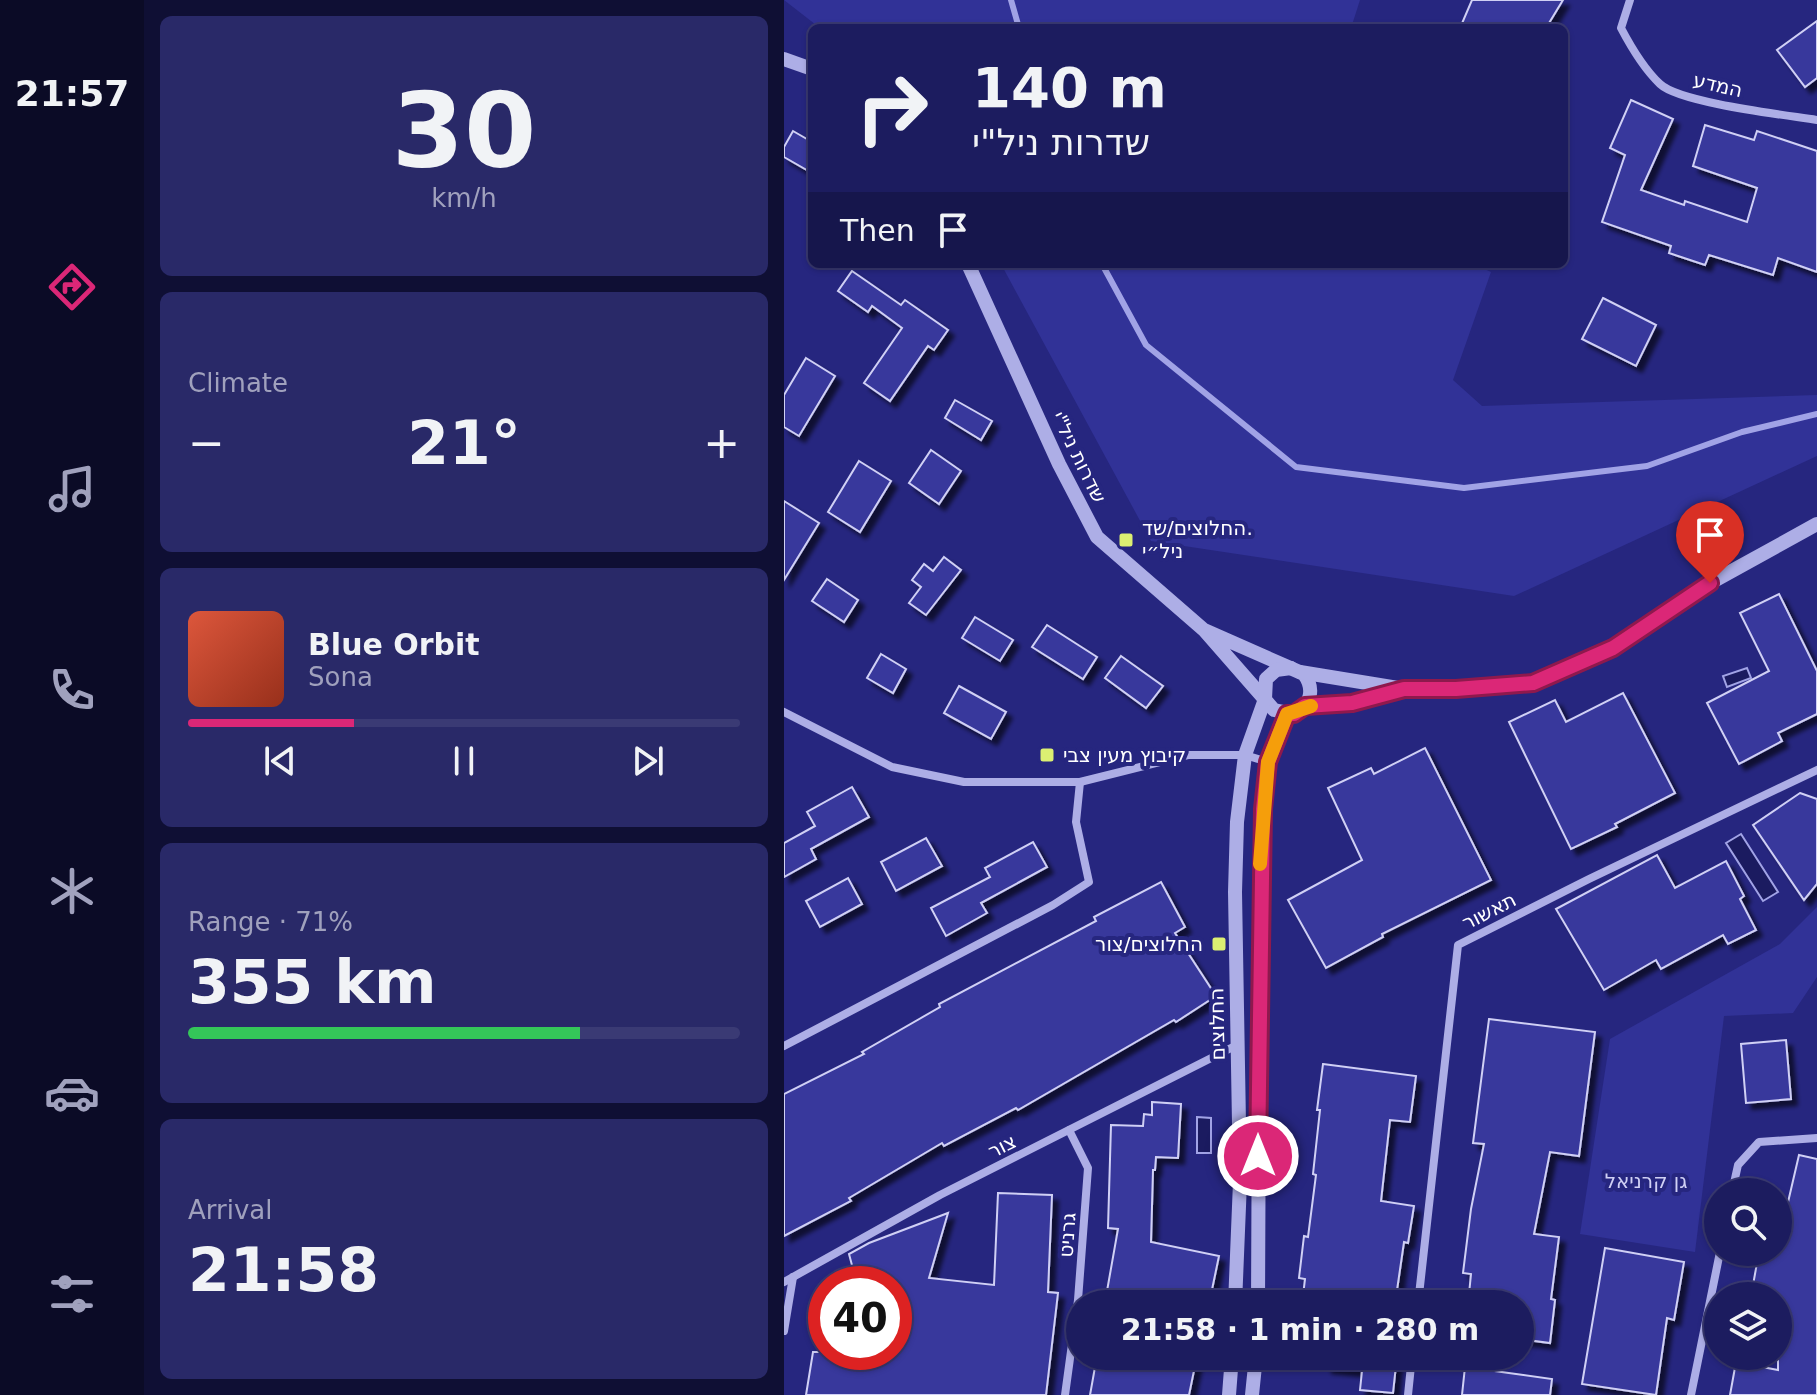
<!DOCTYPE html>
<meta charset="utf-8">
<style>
body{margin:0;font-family:"DejaVu Sans","Noto Sans Hebrew",sans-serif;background:#292968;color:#f1f3f6;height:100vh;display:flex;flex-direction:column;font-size:30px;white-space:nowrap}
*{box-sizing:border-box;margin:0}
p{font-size:26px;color:#a0a1bd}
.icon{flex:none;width:44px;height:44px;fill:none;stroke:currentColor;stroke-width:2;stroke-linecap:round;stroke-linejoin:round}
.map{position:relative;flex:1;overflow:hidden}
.details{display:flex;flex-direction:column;gap:16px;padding:16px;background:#0f0f34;width:640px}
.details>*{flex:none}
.banner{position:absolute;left:24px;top:24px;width:760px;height:244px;border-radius:12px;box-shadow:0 2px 6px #0004,0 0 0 2px #3a3a74;background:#1c1c5f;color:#f1f3f6;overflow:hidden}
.controls{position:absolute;left:920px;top:1178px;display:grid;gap:16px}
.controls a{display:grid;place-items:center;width:88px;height:88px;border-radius:50%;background:#1c1c5f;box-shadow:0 2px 6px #0004,0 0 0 2px #3a3a74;font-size:40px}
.speed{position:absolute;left:24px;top:1266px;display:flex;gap:16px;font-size:40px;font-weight:700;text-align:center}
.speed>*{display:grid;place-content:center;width:104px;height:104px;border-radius:50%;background:#1c1c5f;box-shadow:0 2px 6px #0004,0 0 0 2px #3a3a74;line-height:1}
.speed .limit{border:12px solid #d22;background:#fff;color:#111}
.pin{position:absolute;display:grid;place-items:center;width:68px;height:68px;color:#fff;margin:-82px -34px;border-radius:50% 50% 50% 0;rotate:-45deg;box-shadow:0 0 8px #0007}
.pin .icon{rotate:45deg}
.me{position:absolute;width:88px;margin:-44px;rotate:0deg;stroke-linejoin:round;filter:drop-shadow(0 0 6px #0008)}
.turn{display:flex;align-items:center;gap:28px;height:168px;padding:0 32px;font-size:36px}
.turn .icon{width:104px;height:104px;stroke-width:2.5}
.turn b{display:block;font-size:56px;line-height:68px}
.then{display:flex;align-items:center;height:76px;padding:0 32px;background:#0003;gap:16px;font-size:30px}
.big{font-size:60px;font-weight:800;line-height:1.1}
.details .tile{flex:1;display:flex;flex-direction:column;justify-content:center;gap:12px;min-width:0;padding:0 28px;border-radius:12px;background:#292968}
.details .dial{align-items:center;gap:0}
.dial b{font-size:104px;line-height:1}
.song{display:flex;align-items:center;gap:24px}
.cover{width:96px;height:96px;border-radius:12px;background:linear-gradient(135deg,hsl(10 70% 55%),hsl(10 70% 35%))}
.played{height:8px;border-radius:4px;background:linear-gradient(90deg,#db2777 30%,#3a3a74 30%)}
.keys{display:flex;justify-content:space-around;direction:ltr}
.heat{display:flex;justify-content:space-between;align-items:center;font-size:44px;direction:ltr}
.charge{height:12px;border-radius:6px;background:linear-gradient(90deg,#34c759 71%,#3a3a74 0)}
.trip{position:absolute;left:282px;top:1290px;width:468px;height:80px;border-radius:40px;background:#1c1c5f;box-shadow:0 2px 6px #0004,0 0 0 2px #3a3a74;font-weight:800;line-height:80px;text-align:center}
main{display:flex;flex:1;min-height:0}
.menu{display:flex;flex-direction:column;width:144px;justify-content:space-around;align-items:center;background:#0b0b26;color:#a0a1bd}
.menu .icon{width:56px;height:56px}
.menu .on{color:#db2777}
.menu b{font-size:36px;color:#f1f3f6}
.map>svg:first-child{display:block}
.green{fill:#313297}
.water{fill:#1b1b60;stroke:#a1a3e6;stroke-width:2}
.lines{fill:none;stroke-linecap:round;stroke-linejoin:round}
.stream{stroke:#a1a3e6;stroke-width:6}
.building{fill:#37379c;stroke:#d0d0f5;stroke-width:2;filter:url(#shadow)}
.minor{stroke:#adaee6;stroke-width:8}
.tertiary{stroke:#adaee6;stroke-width:14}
.route-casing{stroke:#8e194d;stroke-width:20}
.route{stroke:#db2777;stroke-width:14}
.slow{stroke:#f59e0b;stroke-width:14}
.poi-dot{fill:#dcef72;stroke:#26267f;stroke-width:3}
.labels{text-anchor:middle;stroke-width:8;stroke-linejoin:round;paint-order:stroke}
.street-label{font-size:20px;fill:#fff;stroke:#26267f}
.poi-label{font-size:20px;fill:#fff;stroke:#26267f;text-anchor:start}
.park-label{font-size:20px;fill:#d0d0f5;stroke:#26267f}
</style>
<main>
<nav class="menu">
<b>21:57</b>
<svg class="icon on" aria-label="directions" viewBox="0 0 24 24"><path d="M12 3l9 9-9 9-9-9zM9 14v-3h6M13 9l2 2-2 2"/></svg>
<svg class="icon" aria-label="music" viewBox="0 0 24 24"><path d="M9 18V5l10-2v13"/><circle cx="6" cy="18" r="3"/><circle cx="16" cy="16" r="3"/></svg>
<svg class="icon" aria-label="phone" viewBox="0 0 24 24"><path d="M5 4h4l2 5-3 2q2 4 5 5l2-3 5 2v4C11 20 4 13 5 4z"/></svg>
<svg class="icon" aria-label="climate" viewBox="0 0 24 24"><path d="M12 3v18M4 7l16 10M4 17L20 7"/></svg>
<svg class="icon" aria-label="car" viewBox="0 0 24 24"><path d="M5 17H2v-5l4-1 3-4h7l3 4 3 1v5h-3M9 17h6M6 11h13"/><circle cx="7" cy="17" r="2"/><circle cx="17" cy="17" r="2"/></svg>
<svg class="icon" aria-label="filters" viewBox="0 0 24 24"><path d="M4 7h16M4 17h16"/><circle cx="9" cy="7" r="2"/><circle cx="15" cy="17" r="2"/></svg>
</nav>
<section class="details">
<div class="tile dial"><b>30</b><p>km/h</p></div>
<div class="tile"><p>Climate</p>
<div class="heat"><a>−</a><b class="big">21°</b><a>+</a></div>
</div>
<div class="tile">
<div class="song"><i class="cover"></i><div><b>Blue Orbit</b><p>Sona</p></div></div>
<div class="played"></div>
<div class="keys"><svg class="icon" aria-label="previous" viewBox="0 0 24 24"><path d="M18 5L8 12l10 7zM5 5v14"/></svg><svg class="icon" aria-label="pause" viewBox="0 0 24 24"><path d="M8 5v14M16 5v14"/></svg><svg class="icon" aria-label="next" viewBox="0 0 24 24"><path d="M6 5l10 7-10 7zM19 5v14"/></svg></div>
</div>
<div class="tile"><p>Range · 71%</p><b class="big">355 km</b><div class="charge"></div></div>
<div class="tile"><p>Arrival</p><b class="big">21:58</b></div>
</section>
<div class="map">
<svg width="1033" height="1395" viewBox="0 0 1033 1395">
<defs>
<filter id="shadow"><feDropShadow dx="6" dy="6" stdDeviation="2" flood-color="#0009"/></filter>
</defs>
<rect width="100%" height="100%" fill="#26267f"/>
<g class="green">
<path d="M0,0h576l-9,28h-531z"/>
<path d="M217,264h473l17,8 -38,108 29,26 335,-11v61l-303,140 -363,-55z"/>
<path d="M1033,907v70l-24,36 -69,3 -29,236 -115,-18 30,-195 170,-95z"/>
</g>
<g class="water">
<path d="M963,668l4,10 -24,9 -4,-11z"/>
<path d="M957,834l37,58 -15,9 -37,-58z"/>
<path d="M413,1117l14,1v35h-14z"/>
</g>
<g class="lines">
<g class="stream">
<path d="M227,0l8,28"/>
<path d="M318,264l44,81 150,122 168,21 183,-22 95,-34 75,-18"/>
</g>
</g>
<g class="building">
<path d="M688,0h91l-17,28h-86z"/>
<path d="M1033,21v57l-12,9 -28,-37z"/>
<path d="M847,100l42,19 -32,71 43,15 1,-4 62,21 10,-34 -64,-22 12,-41 49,15 3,-9 60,20v121l-39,-14 -5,17 -64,-20 -4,10 -36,-12 2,-7 -69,-24 23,-67 -15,-7z"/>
<path d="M9,131l19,11v31l-28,-16v-10z"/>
<path d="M68,271l49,34 4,-5 43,30 -14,20 -6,-4 -38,55 -26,-18 38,-55 -30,-22 -4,6 -30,-21z"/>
<path d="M819,298l53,27 -20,41 -54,-27z"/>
<path d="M22,358l29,18 -36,60 -15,-9v-32z"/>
<path d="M171,400l37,21 -11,19 -36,-22z"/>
<path d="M147,450l30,21 -22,33 -30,-21z"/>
<path d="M75,461l32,20 -31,51 -32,-20z"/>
<path d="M0,501l35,22 -35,57z"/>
<path d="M160,557l17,13 -35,45 -17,-12 12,-16 -9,-7 12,-16 9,7z"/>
<path d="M43,579l31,21 -14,22 -32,-21z"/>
<path d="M995,594l38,77v43l-39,19 4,8 -43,23 -32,-61 62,-32 -29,-58z"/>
<path d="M191,617l38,23 -13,21 -38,-23z"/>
<path d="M263,625l50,32 -14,22 -51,-32z"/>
<path d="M97,654l25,15 -13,24 -26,-15z"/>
<path d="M337,656l42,30 -17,22 -41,-30z"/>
<path d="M175,686l47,26 -15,27 -47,-26z"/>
<path d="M839,693l52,100 -60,31 2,3 -46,22 -62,-127 46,-22 11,22z"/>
<path d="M641,748l66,132 -109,54 1,3 -57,31 -38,-68 74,-40 -34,-72 43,-20 3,6z"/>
<path d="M68,787l17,30 -58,32 5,10 -32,18v-34l31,-17 -8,-14z"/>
<path d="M1016,793l17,6v85l-13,16 -51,-75z"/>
<path d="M142,838l16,28 -46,25 -15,-29z"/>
<path d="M249,842l14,25 -66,36 6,10 -41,23 -15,-28 59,-31 -5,-9z"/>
<path d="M873,855l18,33 51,-27 18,35 -4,3 16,31 -28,14 -5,-9 -62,34 -5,-9 -52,30 -48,-81z"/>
<path d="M64,878l14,26 -42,23 -14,-26z"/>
<path d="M377,882l24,45 -10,6 41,63 -40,26 -2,-2 -156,90 -2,-2 -72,38 -2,-3 -93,55 2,3 -67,35v-142l80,-40 -2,-2 78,-45 -1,-3 157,-83 -2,-4z"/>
<path d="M705,1019l106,13 -16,124 -29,-4 -16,82 25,3 -8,62 4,1 -5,43 -30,-4v-35h-52l3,-30 -8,-1 8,-64 13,-65 -11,-1z"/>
<path d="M1002,1040l5,59 -45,4 -5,-59z"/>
<path d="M539,1064l93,12 -6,46 -20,-2 -9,81 33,5 -6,37 -4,-1 -9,62h-93l3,-25 -6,-1 5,-42 4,1 8,-62 -3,-1 7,-64h-3z"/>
<path d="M368,1102l29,2 -3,54 -22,-1 -1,13h-2l-2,72 68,14 -10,48h-27l-75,-13 11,-62 -10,-1 3,-103 32,1 1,-12 8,1z"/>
<path d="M1015,1155l18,4v236h-87l6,-33 42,8v-74h-27l8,-44h19v-25l4,1z"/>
<path d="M214,1193l54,2 -4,97 10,1 -12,102h-240l7,-43h81v-68h-37l-8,-30 20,-11 79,-30 -19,65 65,7z"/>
<path d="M821,1248l79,14 -10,58 -7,-2 -11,77 -74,-11z"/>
<path d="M313,1356h100l-8,39h-99z"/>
<path d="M543,1356h70l-4,37 -33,-3 2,-19 -36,-4z"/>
<path d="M681,1367l87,12 -2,16h-88z"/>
</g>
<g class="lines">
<g class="minor">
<path d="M846,0l-9,28c10,19 23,41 39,56 20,19 126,31 157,36"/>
<path d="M0,712l108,55 72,15h116l108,-27h57l23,7"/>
<path d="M0,1046l269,-141 36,-23 -13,-60 4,-40"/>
<path d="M948,1192l6,-27 21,-23 58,-4"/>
<path d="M0,1282l156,-87 297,-150"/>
<path d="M634,1304l40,-359 131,-66 228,-109"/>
<path d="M0,1331l9,-54"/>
<path d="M281,1395l13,-95 10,-132 -19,-38"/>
<path d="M624,1395l4,-39"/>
<path d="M907,1395l29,-143"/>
</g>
<g class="tertiary">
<path d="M0,59l28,10"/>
<path d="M184,264l91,200 38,73 107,93 70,80 20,4c17,-8 21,-25 10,-40l-100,-44"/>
<path d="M516,672l104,17h52l77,-6 80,-35 97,-65 107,-59"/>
<path d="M521,706l47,-3 48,-13"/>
<path d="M451,1304l5,-122 -5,-290 2,-70 8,-67 20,-56 1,-20 10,-9 15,-2"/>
<path d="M474,1304l2,-443 8,-99 19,-48"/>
<path d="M445,1395l3,-39"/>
<path d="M468,1395l4,-39"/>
</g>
</g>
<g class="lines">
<g class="route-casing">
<path id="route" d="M474,1156l5,-347 5,-47 19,-48h7l11,-8 47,-3 52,-14h52l77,-6 80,-35 97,-65"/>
</g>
<use href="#route" class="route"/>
<path class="slow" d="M476,864l8,-102 19,-48 24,-8"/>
</g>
<g class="poi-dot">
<rect x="334" y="532" width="16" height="16" rx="4"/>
<rect x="255" y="747" width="16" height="16" rx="4"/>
<rect x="427" y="936" width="16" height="16" rx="4"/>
</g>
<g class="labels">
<g class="street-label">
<text transform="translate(934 85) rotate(13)" y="7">המדע</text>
<text transform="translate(295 457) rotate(64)" y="7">שדרות ניל"י</text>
<text transform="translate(705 911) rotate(-27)" y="7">תאשור</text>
<text transform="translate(433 1024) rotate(-91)" y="7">החלוצים</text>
<text transform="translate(218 1146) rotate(-27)" y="7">צור</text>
<text transform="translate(283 1235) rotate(-86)" y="7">גרניט</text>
</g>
<g class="poi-label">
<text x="358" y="535">החלוצים/שד.<tspan x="358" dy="23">ניל״י</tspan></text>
<text x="279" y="762">קיבוץ מעין צבי</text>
<text x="419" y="951" text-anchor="end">החלוצים/צור</text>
</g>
<g class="park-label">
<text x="862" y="1188">גן קרניאל</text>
</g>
</g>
</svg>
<div class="controls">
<a><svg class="icon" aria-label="search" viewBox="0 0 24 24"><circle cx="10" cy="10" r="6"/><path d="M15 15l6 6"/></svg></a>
<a><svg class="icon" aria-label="layers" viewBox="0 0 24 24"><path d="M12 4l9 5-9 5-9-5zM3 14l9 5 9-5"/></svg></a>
</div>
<div class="speed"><div class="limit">40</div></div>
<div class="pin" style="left:926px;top:583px;background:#d93025"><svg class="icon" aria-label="arrive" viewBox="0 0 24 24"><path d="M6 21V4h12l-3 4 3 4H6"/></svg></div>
<svg class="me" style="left:474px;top:1156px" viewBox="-20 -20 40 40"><circle r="17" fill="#db2777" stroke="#fff" stroke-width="3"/><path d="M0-11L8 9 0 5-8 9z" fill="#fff"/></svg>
<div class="trip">21:58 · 1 min · 280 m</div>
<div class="banner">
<div class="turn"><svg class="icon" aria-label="right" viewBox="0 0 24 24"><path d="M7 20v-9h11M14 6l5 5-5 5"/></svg><div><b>140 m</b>שדרות ניל&quot;י</div></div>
<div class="then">Then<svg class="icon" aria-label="arrive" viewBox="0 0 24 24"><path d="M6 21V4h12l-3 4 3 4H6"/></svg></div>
</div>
</div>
</main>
